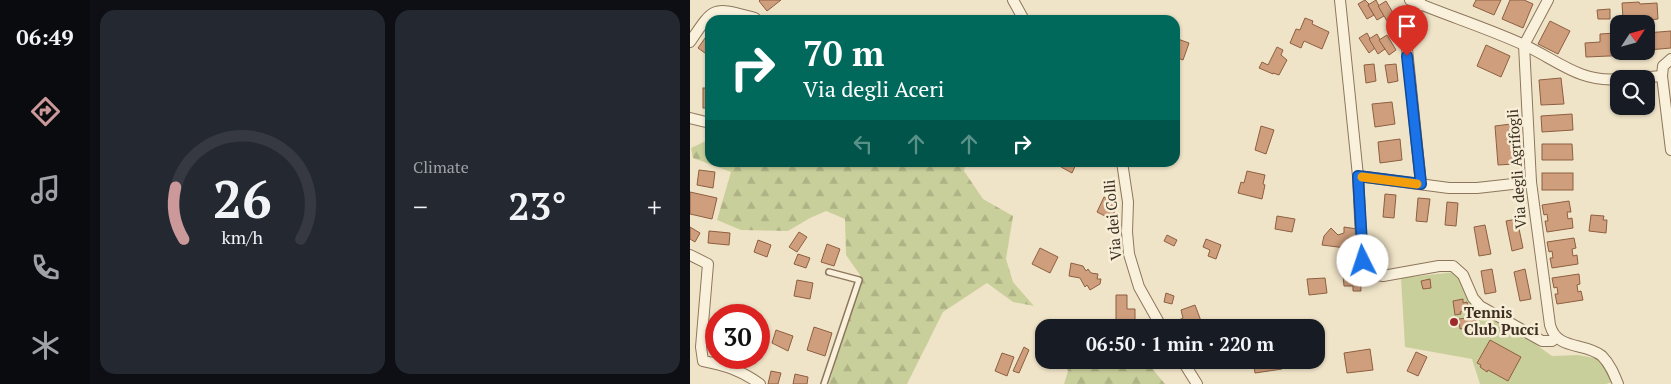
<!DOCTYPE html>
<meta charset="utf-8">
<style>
body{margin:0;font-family:"PT Serif",serif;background:#242831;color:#f1f3f6;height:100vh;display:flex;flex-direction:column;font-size:19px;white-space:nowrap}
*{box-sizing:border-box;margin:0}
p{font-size:16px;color:#9ea1a6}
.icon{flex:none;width:28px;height:28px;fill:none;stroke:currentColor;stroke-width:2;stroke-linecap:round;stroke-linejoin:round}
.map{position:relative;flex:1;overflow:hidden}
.details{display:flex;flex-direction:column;gap:10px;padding:10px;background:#0d0f14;width:600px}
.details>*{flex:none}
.top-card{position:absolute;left:15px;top:15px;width:475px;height:152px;border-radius:15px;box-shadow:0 1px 4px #0004;background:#00695c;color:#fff;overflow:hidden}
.needle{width:32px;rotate:54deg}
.fabs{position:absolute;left:920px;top:15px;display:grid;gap:10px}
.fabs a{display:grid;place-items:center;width:45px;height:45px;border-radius:10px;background:#171b24;box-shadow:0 1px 4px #0004;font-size:25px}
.speed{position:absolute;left:15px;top:304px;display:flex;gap:10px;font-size:25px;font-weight:700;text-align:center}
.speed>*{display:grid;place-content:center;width:65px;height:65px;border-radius:50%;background:#171b24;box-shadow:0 1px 4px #0004;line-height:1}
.speed .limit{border:8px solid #d22;background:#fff;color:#111}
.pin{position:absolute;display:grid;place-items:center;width:42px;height:42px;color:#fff;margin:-51px -21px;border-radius:50% 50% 50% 0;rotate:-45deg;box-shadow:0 0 5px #0007}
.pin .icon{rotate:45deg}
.me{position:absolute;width:55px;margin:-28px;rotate:356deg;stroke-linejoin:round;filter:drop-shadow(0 0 4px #0008)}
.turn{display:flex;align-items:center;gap:18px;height:105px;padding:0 15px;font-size:22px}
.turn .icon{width:65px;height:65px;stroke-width:2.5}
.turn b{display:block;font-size:35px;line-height:42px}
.lanes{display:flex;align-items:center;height:48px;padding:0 15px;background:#0003;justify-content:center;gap:25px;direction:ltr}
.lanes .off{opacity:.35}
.big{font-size:38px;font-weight:700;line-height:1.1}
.details .widget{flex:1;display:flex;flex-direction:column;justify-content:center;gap:8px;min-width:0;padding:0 18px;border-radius:15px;background:#242831}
.details .dial{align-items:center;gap:0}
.dial svg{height:130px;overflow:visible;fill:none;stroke:#363941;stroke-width:7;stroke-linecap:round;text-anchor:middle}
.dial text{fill:#f1f3f6;stroke:none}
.heat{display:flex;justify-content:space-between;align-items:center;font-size:28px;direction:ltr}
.details .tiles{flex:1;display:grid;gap:10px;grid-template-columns:repeat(2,1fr)}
.trip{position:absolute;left:345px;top:319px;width:290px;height:50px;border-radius:15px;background:#171b24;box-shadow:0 1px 4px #0004;font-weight:700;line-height:50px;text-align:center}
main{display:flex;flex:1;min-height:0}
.menu{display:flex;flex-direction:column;width:90px;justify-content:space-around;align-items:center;background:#090b0e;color:#9ea1a6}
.menu .icon{width:35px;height:35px}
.menu .on{color:#cc999b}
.menu b{font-size:22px;color:#f1f3f6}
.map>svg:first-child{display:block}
.forest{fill:url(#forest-firs)}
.pitch{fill:#c9cf9b}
.building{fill:#cf9f7d;stroke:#8d5f41}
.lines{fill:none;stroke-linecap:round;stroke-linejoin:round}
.service-casing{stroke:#8d765c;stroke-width:8}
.minor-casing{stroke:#8d765c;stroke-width:12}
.service{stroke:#faf1dc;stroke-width:5}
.minor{stroke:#faf1dc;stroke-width:10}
.route-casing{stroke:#114b97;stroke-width:12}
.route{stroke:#1a73e8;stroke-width:9}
.slow{stroke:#f59e0b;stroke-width:9}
.poi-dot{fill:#9e2a2b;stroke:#f7eed8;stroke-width:2}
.labels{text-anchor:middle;stroke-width:5;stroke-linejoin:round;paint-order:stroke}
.street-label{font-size:15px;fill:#3d2e20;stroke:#f7eed8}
.poi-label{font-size:15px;font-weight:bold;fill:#3d2e20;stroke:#f7eed8;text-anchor:start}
</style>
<main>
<nav class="menu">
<b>06:49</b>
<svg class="icon on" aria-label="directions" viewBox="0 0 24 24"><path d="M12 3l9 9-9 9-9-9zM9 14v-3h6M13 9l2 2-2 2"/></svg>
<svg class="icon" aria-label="music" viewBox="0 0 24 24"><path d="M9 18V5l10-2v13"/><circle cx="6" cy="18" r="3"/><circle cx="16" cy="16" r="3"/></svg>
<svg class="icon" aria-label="phone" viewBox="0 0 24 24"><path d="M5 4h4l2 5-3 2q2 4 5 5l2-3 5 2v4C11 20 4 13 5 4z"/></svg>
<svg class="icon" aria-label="climate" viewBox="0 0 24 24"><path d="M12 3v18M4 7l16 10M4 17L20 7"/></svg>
</nav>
<section class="details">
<div class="tiles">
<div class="widget dial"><svg viewBox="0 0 100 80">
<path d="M14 69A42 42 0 1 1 86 69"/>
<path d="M14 69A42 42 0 0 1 9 37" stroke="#cc999b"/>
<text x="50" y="56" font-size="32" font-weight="700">26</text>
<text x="50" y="72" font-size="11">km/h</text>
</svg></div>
<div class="widget"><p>Climate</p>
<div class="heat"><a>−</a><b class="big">23°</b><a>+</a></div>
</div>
</div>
</section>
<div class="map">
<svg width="981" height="384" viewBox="0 0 981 384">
<defs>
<pattern id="forest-firs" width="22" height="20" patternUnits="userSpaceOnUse" patternTransform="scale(1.25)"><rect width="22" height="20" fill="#c9cf9b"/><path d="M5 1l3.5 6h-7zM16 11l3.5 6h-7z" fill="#aeb285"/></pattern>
</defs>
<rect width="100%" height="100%" fill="#f0e4c8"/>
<g class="forest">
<path d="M20,139v23l256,1 -2,8 19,28 30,17 -7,43 7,23 21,24 -21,-4 -26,-19 -44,29 -36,72h-78l31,-109 -14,-20 -1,-36 -19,-8 -16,7 -22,13 -47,-1 -24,-10 14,-48 -38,-14 -2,-10z"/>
<path d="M374,360h81l20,24h-101l4,-13z"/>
</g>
<path class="pitch" d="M765,272l14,25 83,59 26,-1 22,4 12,23 -6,2h-126l-8,-25 -67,-12 -4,-69z"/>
<g class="building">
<path d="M70,0h21l-14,11 -8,-10z"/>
<path d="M675,0l4,4 -1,1 6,10 -7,4 -9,-15z"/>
<path d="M686,0l8,16 -7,4 -9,-15z"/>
<path d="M786,0h25l-7,15 -21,-9z"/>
<path d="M820,0h14l9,4 -10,24 -21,-9z"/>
<path d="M696,1l9,15 -8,5 -9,-15z"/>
<path d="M949,2l1,2 17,-1 1,16 -17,2v-4l-18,2 -1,-16z"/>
<path d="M920,9v10h-12l-1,-9z"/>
<path d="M615,18l8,3 -1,3 17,8 -7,17 -18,-8 -3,7 -11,-5 6,-14 4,1z"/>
<path d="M860,21l20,10 -12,23 -20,-10z"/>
<path d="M20,31v23l-1,2 -11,-8z"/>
<path d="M981,31v17l-23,2 -2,-17z"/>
<path d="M677,33l8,15 -6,5 -10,-15z"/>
<path d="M926,33v5h3v13h13v4l-46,2 -1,-14 15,-1v-8z"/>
<path d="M687,34l8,15 -7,5 -9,-15z"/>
<path d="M697,35l9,15 -7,5 -10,-15z"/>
<path d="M485,38l14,5 -6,17 -8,-3z"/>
<path d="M796,45l24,11 -9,21 -24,-11z"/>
<path d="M587,47l6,3 -2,5 6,5 -8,15 -6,-2v1l-14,-6 3,-6 6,3z"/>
<path d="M684,64l2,17 -10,2 -2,-18z"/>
<path d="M706,64l2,17 -10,2 -3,-18z"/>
<path d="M871,78l3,26 -23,1 -2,-25z"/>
<rect x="13" y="88" width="7" height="20"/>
<path d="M702,102l3,22 -20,3 -3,-23z"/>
<path d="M882,114l1,16 -31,2 -1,-16z"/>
<path d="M821,124l4,40 -17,1 -3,-39z"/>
<path d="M571,126l13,4 -8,24 -11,-4z"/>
<path d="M710,139l2,21 -22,3 -2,-21z"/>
<path d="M852,144h30l1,16h-31z"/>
<path d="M373,162h14l-5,11 -11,-6z"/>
<path d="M9,170l16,2 -2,16 -16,-3z"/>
<path d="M557,171l18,4 -2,9 2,1 -3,14 -24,-6 3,-11 3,1z"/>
<rect x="852" y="173" width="31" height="17"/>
<path d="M0,192l27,6 -5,21 -22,-5z"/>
<path d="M695,194l11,1 -2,23 -11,-1z"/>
<path d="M414,197l14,7 -7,15 -14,-7z"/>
<path d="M728,198l12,1 -3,23 -11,-1z"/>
<path d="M879,201l2,11h-4l1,7 4,-1 1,10 -26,4 -2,-11h3l-1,-7 -3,1 -2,-10z"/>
<path d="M757,202l11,1 -2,23 -11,-1z"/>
<path d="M901,215l13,1 -1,4h4l-1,13 -17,-2z"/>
<path d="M587,216l18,3 -3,13 -17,-3z"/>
<path d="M827,219l6,29 -11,3 -6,-30z"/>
<path d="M795,225l6,29 -12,2 -5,-29z"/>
<path d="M0,227l10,6 -5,9 -5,-3z"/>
<path d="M654,227l13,2 -3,20 -32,-4 2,-9 7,-8 7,7 6,-2z"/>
<path d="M19,231l21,2 -1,12 -21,-2z"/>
<path d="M109,232l8,5 -10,15 -8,-5z"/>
<path d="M477,235l10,5 -3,6 -10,-5z"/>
<path d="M884,238l2,10 -4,1 1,7 4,-1 1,9 -26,4 -2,-10h3l-1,-7 -3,1 -2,-10z"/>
<path d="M516,239l15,6 -5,14 -8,-3 2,-6 -7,-3z"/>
<path d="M68,240l13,5 -4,12 -13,-5z"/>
<path d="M137,244l13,5 -6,17 -13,-4z"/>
<path d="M350,248l18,9 -8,16 -18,-9z"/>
<path d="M108,254l12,4 -4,10 -12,-4z"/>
<path d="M381,263l12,3 3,5 2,-2 3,4 7,1 -1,5h4l-1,5 -10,6 -3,-5 -2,2 -5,-9 -11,-2z"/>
<path d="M665,267v4h5l1,20h-8v-5h-9l-1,-11h3l-1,-7z"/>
<path d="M802,269l4,23 -11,2 -4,-23z"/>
<path d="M835,269l6,30 -11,2 -6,-29z"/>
<path d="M889,274l1,10 -3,1 1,7 3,-1 2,9 -26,4 -2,-10h3l-1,-7 -3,1 -2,-10z"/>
<path d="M635,278l2,15 -18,2 -2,-16z"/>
<path d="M740,279l1,9 -8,1 -2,-8z"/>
<path d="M107,280l16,3 -3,16 -16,-3z"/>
<path d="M476,293l8,3 -2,8 -8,-2z"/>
<path d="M426,295h11v14h8v14h-19z"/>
<path d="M773,299v4l4,-1 2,9 -9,1 1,2 -6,1 -2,-14z"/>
<path d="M505,305l6,16 -22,7 -2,-7 6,-3 -2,-8z"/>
<path d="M785,317l3,15 -6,1v-2l-6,1 -1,-4 -5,1 -1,-10z"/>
<path d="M124,327l18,6 -7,23 -18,-6z"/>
<path d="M86,330l17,6 -5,15 -16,-8z"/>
<path d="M800,340l31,17 -13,24 -20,-11 -1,2 -7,-5 1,-2 -4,-2z"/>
<path d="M334,347l5,3 -10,23 -6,-2z"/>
<path d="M680,349l3,21 -26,3 -3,-20z"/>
<path d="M726,352l11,5 -9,19 -11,-5z"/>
<path d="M312,353l12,4 -7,19 -12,-5z"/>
<path d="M563,360h27l2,9 -27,4z"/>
<path d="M81,371l10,2 -3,11h-10z"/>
<path d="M105,374l13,3 -1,7h-14z"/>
</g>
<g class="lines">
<g class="service-casing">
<path id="service" d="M134,384l35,-104 -30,-8"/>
</g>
<g class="minor-casing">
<g id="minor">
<path d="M323,0l11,20"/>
<path d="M650,0l18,176 4,82c3,11 9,17 21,18l56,-10h14l10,9 10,23 7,8 62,35h10l4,-3"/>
<path d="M720,0c38,16 77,28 114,45 33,15 56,38 95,34"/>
<path d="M730,0l-10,27 -3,22 14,135"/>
<path d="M858,0l-24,45 7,137 19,143c7,26 35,17 52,31 8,8 12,18 16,28"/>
<path d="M0,42c25,-37 22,-35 65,-24"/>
<path d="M981,59l-8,7 -1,10 9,74"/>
<path d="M935,79l37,-3"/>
<path d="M0,118l20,5"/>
<path d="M432,162l6,40 -1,30 2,22 10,33 23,41"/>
<path d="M668,176l91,12h28l54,-6"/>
<path d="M0,255l18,9 -7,83 2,14c22,4 39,10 57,23"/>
<path d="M492,360l15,24"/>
</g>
</g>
<use href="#service" class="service"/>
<use href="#minor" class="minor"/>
</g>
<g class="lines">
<g class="route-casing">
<path id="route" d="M673,261l-5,-85 63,8 -14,-128"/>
</g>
<use href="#route" class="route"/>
<path class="slow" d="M672,177l55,7"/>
</g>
<circle class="poi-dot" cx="764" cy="322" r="5"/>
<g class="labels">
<g class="street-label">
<text transform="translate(827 169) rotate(-94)" y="5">Via degli Agrifogli</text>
<text transform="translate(423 220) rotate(-95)" y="5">Via dei Colli</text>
</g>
<g class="poi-label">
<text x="774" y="318">Tennis<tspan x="774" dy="17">Club Pucci</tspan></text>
</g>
</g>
</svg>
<div class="fabs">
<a><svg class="needle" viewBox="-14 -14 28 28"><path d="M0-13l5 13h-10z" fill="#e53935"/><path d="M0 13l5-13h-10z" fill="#9ea1a6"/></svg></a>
<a><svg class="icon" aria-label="search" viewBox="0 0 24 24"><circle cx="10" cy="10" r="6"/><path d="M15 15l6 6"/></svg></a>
</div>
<div class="speed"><div class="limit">30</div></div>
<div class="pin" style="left:717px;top:56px;background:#d93025"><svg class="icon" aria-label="arrive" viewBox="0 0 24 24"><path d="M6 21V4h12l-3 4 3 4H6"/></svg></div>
<svg class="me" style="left:673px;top:261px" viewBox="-20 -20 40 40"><circle r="19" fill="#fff"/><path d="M0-13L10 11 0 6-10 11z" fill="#1a73e8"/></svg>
<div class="trip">06:50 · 1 min · 220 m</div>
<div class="top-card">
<div class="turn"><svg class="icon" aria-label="right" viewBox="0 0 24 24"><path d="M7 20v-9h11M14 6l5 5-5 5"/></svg><div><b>70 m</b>Via degli Aceri</div></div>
<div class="lanes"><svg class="icon off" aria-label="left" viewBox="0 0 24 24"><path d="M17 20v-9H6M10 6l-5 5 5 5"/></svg><svg class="icon off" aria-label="ahead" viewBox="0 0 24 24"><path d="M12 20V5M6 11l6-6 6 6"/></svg><svg class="icon off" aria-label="ahead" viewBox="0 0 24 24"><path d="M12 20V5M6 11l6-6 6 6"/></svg><svg class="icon" aria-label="right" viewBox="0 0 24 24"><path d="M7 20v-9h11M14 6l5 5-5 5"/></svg></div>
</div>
</div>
</main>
